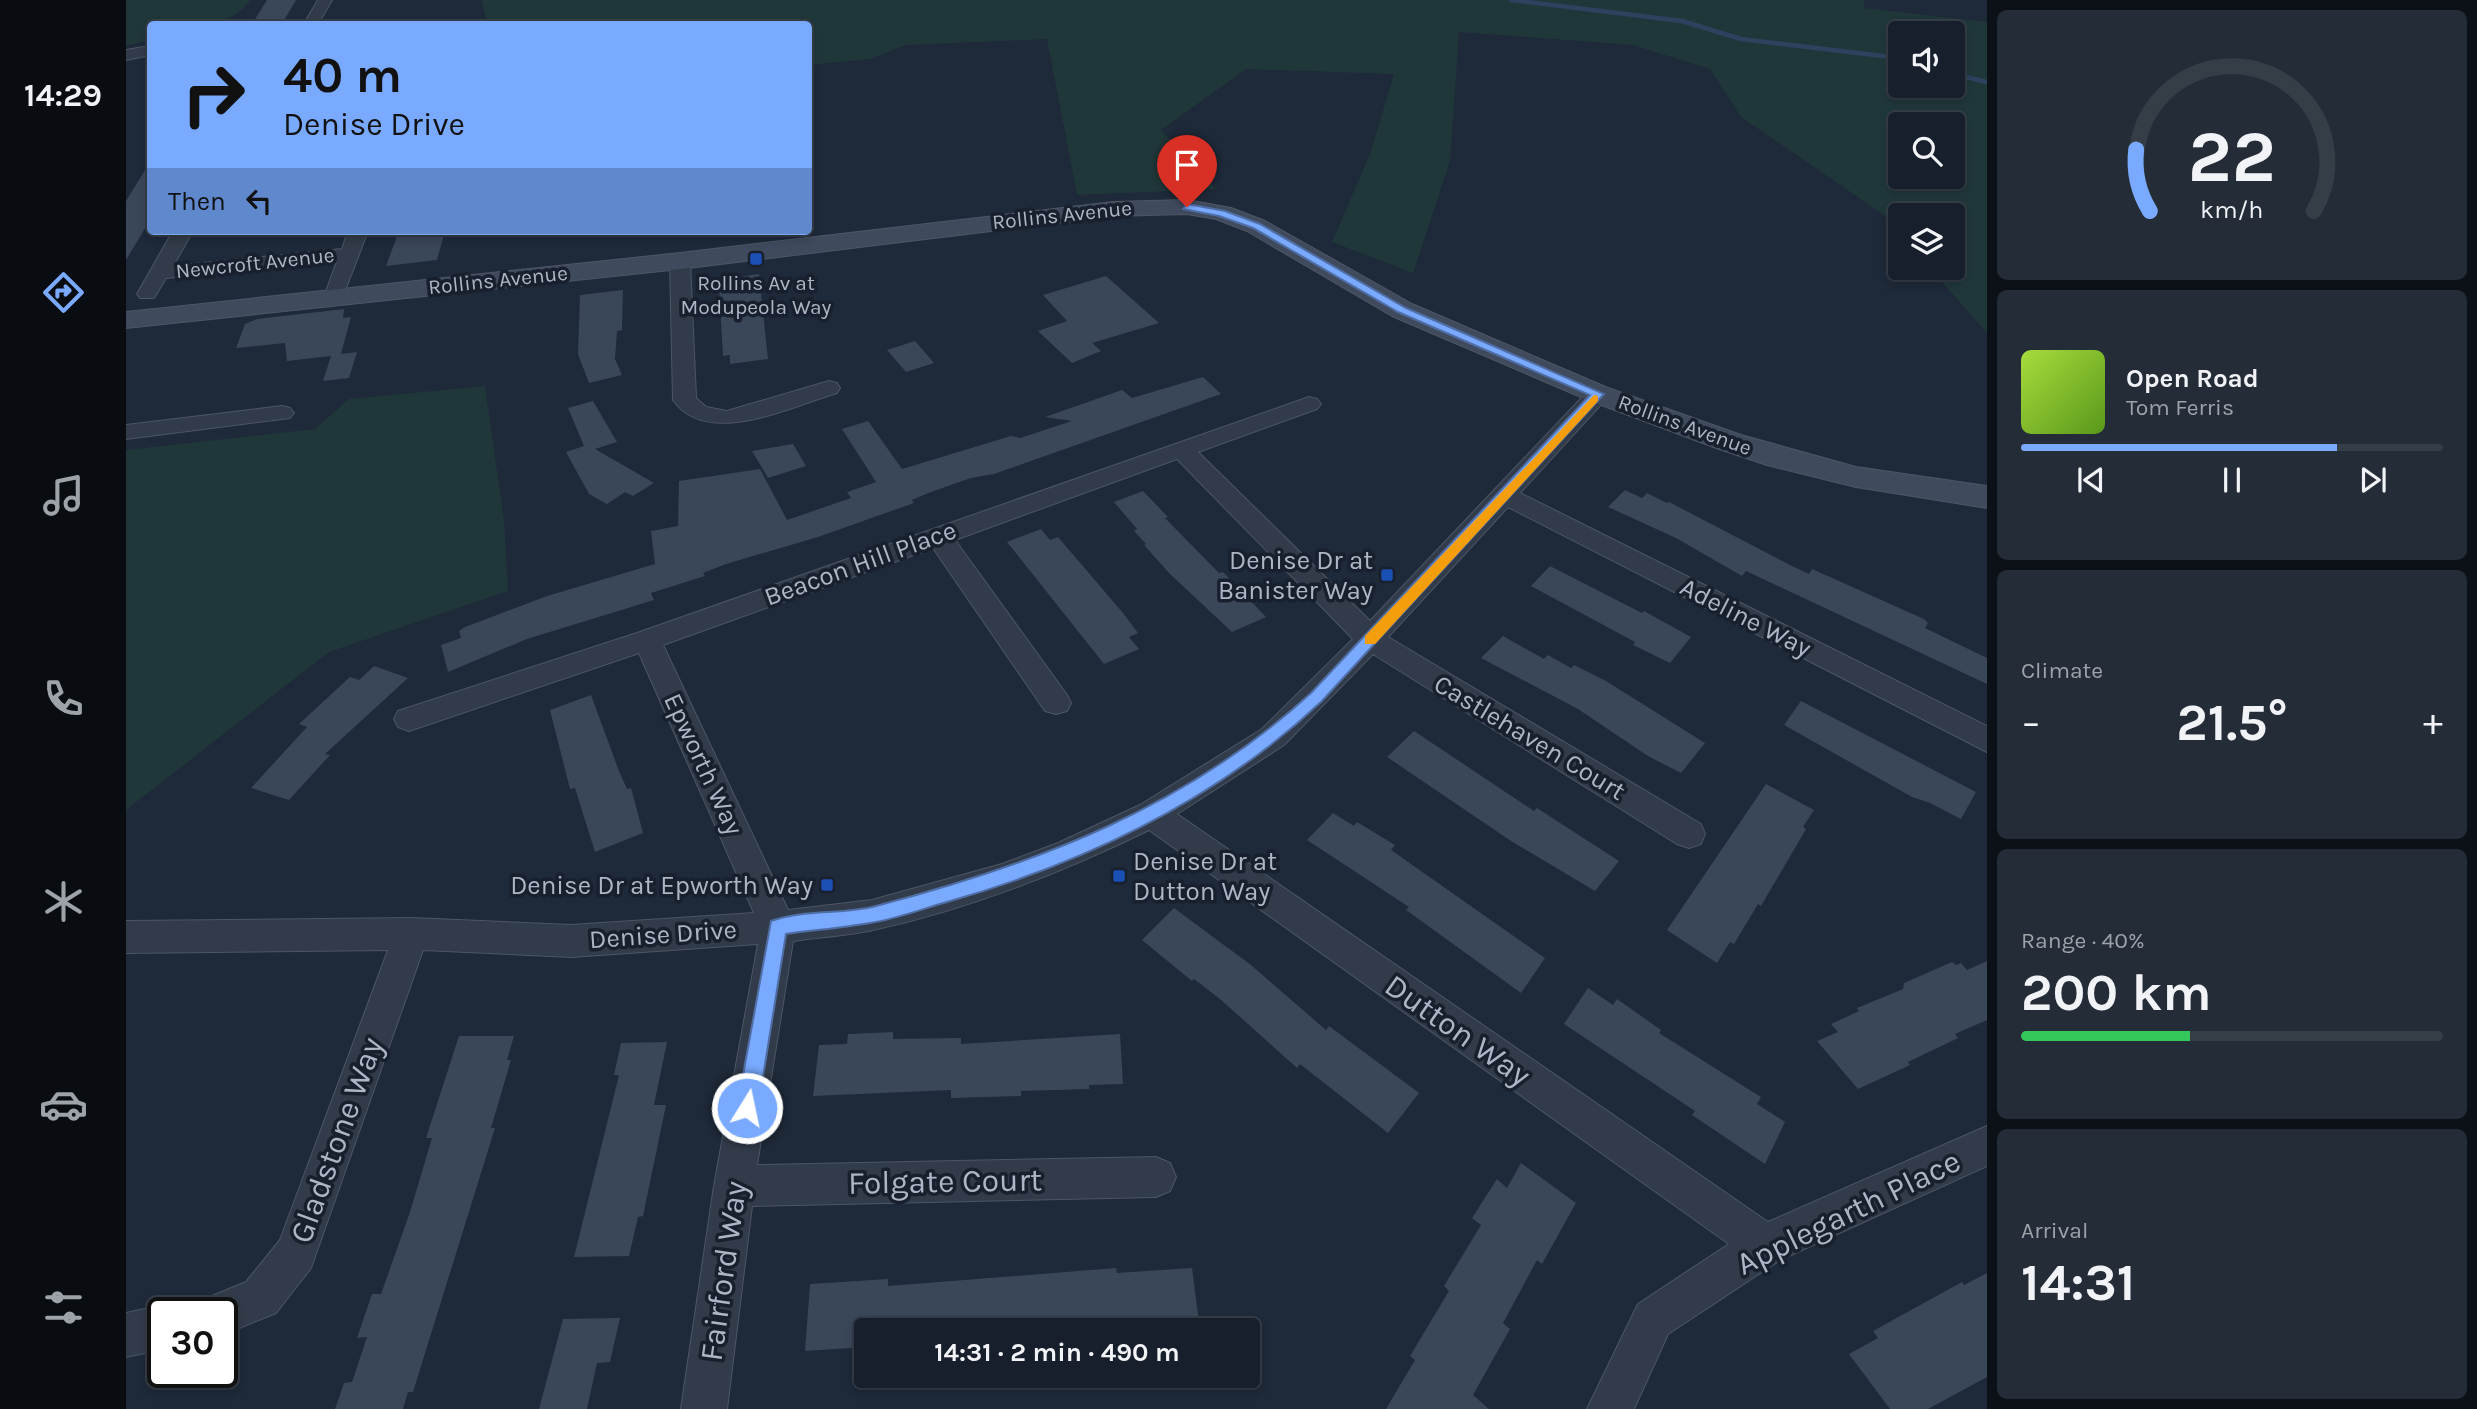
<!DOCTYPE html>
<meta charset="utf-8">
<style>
body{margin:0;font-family:Karla,sans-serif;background:#232c37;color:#f1f3f6;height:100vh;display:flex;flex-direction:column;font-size:26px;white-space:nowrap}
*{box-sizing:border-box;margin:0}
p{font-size:23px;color:#9ea2a9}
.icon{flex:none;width:38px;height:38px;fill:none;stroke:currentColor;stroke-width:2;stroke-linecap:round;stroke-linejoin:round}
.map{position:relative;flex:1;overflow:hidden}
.drawer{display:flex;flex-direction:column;gap:10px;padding:10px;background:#0c1118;width:490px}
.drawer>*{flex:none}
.hud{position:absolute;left:21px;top:21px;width:665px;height:214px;border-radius:7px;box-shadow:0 4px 10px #0003,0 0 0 2px #353d47;background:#79aaff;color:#111;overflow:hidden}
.controls{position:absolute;left:1762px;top:21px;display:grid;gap:14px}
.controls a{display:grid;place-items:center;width:77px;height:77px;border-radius:7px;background:#161f2b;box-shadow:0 4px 10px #0003,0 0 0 2px #353d47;font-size:35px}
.speed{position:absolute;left:21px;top:1297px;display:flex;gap:14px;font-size:35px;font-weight:700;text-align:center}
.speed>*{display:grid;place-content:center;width:91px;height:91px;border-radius:50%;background:#161f2b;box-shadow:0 4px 10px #0003,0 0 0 2px #353d47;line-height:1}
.speed .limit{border:4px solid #111;border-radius:10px;background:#fff;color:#111}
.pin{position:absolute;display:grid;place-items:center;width:60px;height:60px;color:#fff;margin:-72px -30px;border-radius:50% 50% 50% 0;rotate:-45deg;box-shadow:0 0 7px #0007}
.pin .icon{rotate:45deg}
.me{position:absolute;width:77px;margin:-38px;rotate:10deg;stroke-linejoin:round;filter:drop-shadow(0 0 5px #0008)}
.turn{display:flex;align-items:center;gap:24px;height:147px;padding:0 21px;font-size:32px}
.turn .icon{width:91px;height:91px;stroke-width:2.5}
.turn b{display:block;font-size:49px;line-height:60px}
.then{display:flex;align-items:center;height:66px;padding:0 21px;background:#0003;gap:14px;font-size:26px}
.big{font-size:52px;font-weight:700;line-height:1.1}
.drawer .tile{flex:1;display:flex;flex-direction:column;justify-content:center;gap:10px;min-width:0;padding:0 24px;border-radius:10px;background:#232c37}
.drawer .dial{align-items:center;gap:0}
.dial svg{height:182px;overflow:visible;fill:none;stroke:#353d47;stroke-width:7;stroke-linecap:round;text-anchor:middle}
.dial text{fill:#f1f3f6;stroke:none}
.song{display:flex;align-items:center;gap:21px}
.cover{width:84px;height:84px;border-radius:10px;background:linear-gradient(135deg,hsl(80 70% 55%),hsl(90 70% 35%))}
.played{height:7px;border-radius:4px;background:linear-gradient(90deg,#79aaff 75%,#353d47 75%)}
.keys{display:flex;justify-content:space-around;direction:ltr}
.heat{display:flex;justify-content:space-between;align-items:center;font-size:38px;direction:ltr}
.charge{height:10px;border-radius:5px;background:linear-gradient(90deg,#34c759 40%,#353d47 0)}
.trip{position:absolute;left:728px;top:1318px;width:406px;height:70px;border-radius:7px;background:#161f2b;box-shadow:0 4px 10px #0003,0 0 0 2px #353d47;font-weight:700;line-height:70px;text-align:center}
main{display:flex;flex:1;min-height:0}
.tabs{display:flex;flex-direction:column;width:126px;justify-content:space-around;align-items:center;background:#090c11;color:#9ea2a9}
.tabs .icon{width:49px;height:49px}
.tabs .current{color:#79aaff}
.tabs b{font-size:32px;color:#f1f3f6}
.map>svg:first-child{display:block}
.green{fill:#20373a;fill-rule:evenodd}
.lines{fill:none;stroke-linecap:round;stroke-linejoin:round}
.stream{stroke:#2e4260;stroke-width:4.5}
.building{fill:#3a4759}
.street-casing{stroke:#4c5664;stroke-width:2}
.secondary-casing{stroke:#4c5664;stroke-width:2}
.street{fill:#323b4a;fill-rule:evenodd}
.secondary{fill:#404a5d;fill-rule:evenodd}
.route{fill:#79aaff;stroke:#4f6ea6;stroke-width:2}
.slow{fill:#f59e0b}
.transit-dot{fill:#1a4fb4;stroke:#18202e;stroke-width:2.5}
.labels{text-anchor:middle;stroke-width:7;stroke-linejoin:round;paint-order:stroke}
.far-street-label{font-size:21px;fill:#acb6c6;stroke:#18202e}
.far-poi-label{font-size:21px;fill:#acb6c6;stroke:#18202e}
.poi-label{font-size:26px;fill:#acb6c6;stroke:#18202e;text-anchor:end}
.street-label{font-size:26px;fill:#acb6c6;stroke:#18202e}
.near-street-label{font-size:32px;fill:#acb6c6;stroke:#18202e}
</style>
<main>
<nav class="tabs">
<b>14:29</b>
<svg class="icon current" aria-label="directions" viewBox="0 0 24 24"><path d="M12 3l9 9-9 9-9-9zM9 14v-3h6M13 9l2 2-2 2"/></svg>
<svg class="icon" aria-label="music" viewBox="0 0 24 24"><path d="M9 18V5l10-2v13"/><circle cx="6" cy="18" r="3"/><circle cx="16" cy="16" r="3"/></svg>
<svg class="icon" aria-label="phone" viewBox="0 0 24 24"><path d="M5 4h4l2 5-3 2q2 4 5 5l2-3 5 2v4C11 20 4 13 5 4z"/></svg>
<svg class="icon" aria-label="climate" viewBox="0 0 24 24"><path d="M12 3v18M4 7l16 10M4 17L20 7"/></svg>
<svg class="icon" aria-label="car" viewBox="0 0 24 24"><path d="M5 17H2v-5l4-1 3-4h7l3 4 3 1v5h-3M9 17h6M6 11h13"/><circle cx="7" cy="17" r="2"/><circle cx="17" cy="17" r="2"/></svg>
<svg class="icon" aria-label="filters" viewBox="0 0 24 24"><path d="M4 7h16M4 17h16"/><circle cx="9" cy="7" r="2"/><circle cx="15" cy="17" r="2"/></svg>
</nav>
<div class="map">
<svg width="1861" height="1409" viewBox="0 0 1861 1409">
<rect width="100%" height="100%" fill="#1e2939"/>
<g class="green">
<path d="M0,0h124c-18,31 -69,24 -100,24v16l-24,6z"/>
<path d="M356,0h1382v8l123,14v311l-57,-65h23v-53h-53v19l-16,-19 -143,-98 -31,-48 -77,-24 -174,-13 -9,129 -37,112 -81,-31 38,-88 24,-80 -148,-5 -85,61 55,59 -139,6 -30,-156 -141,6 -36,14 -61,6 -1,-41h-321zM1774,33h53v53h-53zM1774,124h53v53h-53z"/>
<path d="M359,386l19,134 4,71 -179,61 -203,158v-360l189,-21 34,-30z"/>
</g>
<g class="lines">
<g class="stream">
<path d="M1385,0l171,21 59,18 159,19"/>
<path d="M1827,74l34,8"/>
</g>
</g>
<g class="building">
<path d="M141,0h29l-13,22 -31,2z"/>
<path d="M24,162v58l-24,40v-59z"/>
<path d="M273,231h46l-8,29 -51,6z"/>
<path d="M633,274l9,85 -38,5v-9l-7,1 -4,-70 6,-1v-6z"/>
<path d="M980,276l53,47 -67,20 9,8 -29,12 -34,-32 29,-10 -24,-26z"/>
<path d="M497,290l-1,40 -5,1 -2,28 7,16 -33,8 -11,-29 2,-59z"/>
<path d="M218,309l-1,9 8,-1 -10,37 16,-2 -8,26 -26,3 8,-25 -44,5 -2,-18 -49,5 9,-24 12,-5z"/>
<path d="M789,341l19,22 -28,9 -19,-22z"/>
<path d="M1077,377l18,17 -227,80 -23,4 -40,14 -19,8 2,3 -96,34 -92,27 -23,9 2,3 -54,17 3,7 -127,39 -79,33 -7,-27 20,-7 -2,-7 6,-4 82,-31 108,-32 -4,-33 27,-5 1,-45 81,-12 27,51 64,-22 -4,-6 29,-10 -34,-53 26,-8 34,48 109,-33 9,2 52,-17 -27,-4 77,-27 10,8z"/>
<path d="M467,401l24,41 -22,7 59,34 -21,13 -8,-4 -18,12 -18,-10 -23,-42 18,-6 -16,-38z"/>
<path d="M667,444l13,22 -38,12 -16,-27z"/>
<path d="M1499,490l17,8 5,-5 20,10 2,-1 121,63 19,9 3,-5 112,50 4,4 -3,5 62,30v26l-241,-113 -4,5 -66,-38 -68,-31z"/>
<path d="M1017,491l25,26 -3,1 54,55 4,-1 43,45 -34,15 -62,-58 -26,-29 2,-1 -12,-13 3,-2 -23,-27z"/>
<path d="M915,529l9,11 8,-3 65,76 15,20 -9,4 10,12 -35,15 -97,-122z"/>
<path d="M1424,566l92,47 2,-2 47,26 -21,26 -37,-18 2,-3 -104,-56z"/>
<path d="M1377,636l41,23 4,-4 23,13 3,-3 32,16 99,62 -24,30 -33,-17 -70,-47 -97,-51z"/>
<path d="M248,666l34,12 -83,76 5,1 -41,45 -38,-12 56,-61 -8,-3 51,-47 9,3z"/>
<path d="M465,695l28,76 8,18 4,-1 12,45 -48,19 -20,-64 -5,1 -20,-79z"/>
<path d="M1675,701l175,91 -15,27 -31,-16 -18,-6 -128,-72z"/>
<path d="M1288,731l120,80 3,-3 82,53 -24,30 -84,-50 -124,-84z"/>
<path d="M1640,784l48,26 -11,17 3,2 -45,77 -3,-2 -24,40 -4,-2 -13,21 -50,-33z"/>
<path d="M1207,813l21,13 3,-4 38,23 -4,5 154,108 -24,35 -115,-83 3,-3 -102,-67z"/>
<path d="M1048,908l77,57 75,65 3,-4 90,67 -31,40 -88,-69 -3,4 -77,-69 -26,-20 -2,2 -50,-41z"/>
<path d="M1861,961v59l-32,14 3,4 -50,24 2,3 -52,24 -41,-48 21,-9 -7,-8 28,-13 -2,-3 46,-19 1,-6 48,-21 4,3 5,-2 6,7z"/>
<path d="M1462,988l25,17 4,-6 44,31 -2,3 102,64 -4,7 28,18 -20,42 -73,-49 3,-4 -131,-87z"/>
<path d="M767,1032v7l68,-1v6l159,-10 3,50 -34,1v4l-68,2v5l-70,2v-8l-138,6 6,-51 28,-1 1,-10z"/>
<path d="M333,1036h55l-7,24h4l-20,68h4l-82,264h-5l-5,17h-68l9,-26 8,-1 15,-45 -10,1 15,-44h9l29,-82 22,-74h-6z"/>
<path d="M541,1042l-13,63h12l-23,111 -5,1 -9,39 -55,1 45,-182h-5l7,-32z"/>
<path d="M1395,1163l55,40 -34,61 -5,-4 -34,63 7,6 -37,66 16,14h-103l29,-49 -5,-4 39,-65 -5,-5 37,-61 -9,-7 25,-39 10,9z"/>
<path d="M990,1268l1,5 75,-5 8,62h-334v17l-61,4 5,-67 78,-5v7z"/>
<path d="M1861,1273v104l-59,32h-38l-41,-55 29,-16 -5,-7 89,-49 2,3z"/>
<path d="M494,1318l-10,44 -13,1 -10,46h-48l24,-90z"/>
</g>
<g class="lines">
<g class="street-casing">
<g id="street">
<path d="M192,0h14l-14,24h-14z"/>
<path d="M24,46v9l-24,5v-10z"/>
<path d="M47,231h20l-20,35 169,-17 6,-18h20l-27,70h-14l-3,-4 13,-36 -171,17 -12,20h-14l-3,-4z"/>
<path d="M554,255l10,6 6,137 10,9 21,4 102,-30 8,2 3,5 -3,5c-45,13 -130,56 -164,7l-3,-139z"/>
<path d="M1472,387l11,7 -3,5 -86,94 467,233v26l-479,-245 -120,130 313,187 4,10 -4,10 -12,4 -12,-4 -304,-190 -89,91 -107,69 591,408 219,-96v40l-207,94 -112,74 -34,75h-47l51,-105 91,-60 -580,-414c-88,43 -180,79 -276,100 -26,6 -54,7 -80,11l-36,224 399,-8 14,6 6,14 -6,14 -14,6 -404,9 -25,203h-46l33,-223 44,-242 -187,13 -148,-7 -112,318 -35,45 -54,22v-23h-21l6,-14 39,-16 34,-42 108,-290 -262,3v-32l285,-3 160,7 183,-12 -115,-260 -230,78 -11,-4 -4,-8 4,-8 239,-78 672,-236 8,2 4,5 -4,5 -119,43 172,169 220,-232zM1051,459l176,180 -91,90 -122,76 -82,38 -56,21 -130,36 -84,10 -125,-265 270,-97 112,163 11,3 11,-3 4,-8 -4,-8 -112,-155z"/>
<path d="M156,406l8,2 4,5 -4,5 -164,21v-14z"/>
<path d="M37,1305l16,7h-16v37l-37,8v-44z"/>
</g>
</g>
<g class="secondary-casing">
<path id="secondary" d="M1061,200l44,8 34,13 147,83 196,84 133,47 115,32 131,19v22l-131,-21 -89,-22 -48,-16 -131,-49 -196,-84 -145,-85 -31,-12 -29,-5 -74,2 -433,53 -554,59v-16l554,-59 433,-51z"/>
</g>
<use href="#street" class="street"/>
<use href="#secondary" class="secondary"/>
</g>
<path class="route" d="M1061,204l38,7 35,13 146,84 198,86 -282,307c-105,99 -238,162 -375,201 -25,7 -51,17 -77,21 -28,5 -56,7 -84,11l-28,174 -3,8 -8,3 -7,-3 -3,-8 34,-187c33,-12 72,-6 105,-15 163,-43 309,-98 435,-213l279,-298 -192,-83 -145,-84 -34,-12 -36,-7z"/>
<path class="slow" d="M1468,395l4,1v5l-223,243h-10v-8z"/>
<g class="transit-dot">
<rect x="623" y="252" width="14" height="14" rx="3.5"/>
<rect x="1254" y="568" width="14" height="14" rx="3.5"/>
<rect x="986" y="869" width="14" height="14" rx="3.5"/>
<rect x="694" y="878" width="14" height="14" rx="3.5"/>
</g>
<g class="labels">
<g class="far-street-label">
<text transform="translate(936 215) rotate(-6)" y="7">Rollins Avenue</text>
<text transform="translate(129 263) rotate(-6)" y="7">Newcroft Avenue</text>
<text transform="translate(372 280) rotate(-6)" y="7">Rollins Avenue</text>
<text transform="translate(1559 425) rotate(20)" y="7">Rollins Avenue</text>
</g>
<g class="far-poi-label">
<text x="630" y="290">Rollins Av at<tspan x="630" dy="24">Modupeola Way</tspan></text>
</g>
<g class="poi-label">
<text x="1247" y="569">Denise Dr at<tspan x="1247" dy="30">Banister Way</tspan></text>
<text x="1007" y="870" text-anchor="start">Denise Dr at<tspan x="1007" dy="30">Dutton Way</tspan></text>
<text x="687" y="894">Denise Dr at Epworth Way</text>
</g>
<g class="street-label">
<text transform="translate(734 563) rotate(-20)" y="9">Beacon Hill Place</text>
<text transform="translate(1620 617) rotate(27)" y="9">Adeline Way</text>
<text transform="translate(1404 737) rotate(31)" y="9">Castlehaven Court</text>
<text transform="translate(578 764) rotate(65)" y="9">Epworth Way</text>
<text transform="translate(537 934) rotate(-4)" y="9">Denise Drive</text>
</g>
<g class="near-street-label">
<text transform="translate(1332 1030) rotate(35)" y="11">Dutton Way</text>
<text transform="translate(210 1140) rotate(-70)" y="11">Gladstone Way</text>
<text transform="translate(819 1181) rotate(-1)" y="11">Folgate Court</text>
<text transform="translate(1722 1212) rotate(-26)" y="11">Applegarth Place</text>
<text transform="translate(597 1271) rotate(-82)" y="11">Fairford Way</text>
</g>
</g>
</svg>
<div class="controls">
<a><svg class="icon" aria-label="sound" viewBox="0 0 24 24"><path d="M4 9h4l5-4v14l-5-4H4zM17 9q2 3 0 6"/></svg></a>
<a><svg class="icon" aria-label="search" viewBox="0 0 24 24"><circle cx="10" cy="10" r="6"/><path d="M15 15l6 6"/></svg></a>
<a><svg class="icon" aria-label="layers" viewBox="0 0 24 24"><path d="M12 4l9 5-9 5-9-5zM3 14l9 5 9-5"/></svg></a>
</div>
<div class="speed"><div class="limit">30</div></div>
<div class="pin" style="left:1061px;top:207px;background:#d93025"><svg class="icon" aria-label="arrive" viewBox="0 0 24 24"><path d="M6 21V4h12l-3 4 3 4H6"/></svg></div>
<svg class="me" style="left:621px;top:1108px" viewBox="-20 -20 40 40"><circle r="17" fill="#79aaff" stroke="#fff" stroke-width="3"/><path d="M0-11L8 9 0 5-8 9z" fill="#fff"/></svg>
<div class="trip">14:31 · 2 min · 490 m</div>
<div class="hud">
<div class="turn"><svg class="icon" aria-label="right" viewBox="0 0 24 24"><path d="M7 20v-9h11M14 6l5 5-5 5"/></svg><div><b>40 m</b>Denise Drive</div></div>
<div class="then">Then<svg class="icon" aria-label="left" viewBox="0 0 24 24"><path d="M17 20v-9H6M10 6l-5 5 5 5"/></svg></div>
</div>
</div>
<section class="drawer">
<div class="tile dial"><svg viewBox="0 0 100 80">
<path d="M14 69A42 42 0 1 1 86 69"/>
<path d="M14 69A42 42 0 0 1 8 42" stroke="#79aaff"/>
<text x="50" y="56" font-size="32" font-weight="700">22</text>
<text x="50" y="72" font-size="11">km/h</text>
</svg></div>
<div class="tile">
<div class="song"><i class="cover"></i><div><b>Open Road</b><p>Tom Ferris</p></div></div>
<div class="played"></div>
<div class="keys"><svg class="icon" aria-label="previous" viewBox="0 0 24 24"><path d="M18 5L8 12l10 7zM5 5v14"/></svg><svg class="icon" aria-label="pause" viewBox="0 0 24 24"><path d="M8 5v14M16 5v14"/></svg><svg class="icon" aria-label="next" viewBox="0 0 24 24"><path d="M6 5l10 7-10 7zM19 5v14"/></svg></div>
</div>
<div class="tile"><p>Climate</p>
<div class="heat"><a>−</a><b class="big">21.5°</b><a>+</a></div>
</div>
<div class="tile"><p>Range · 40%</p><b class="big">200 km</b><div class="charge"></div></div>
<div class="tile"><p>Arrival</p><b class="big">14:31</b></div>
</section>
</main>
